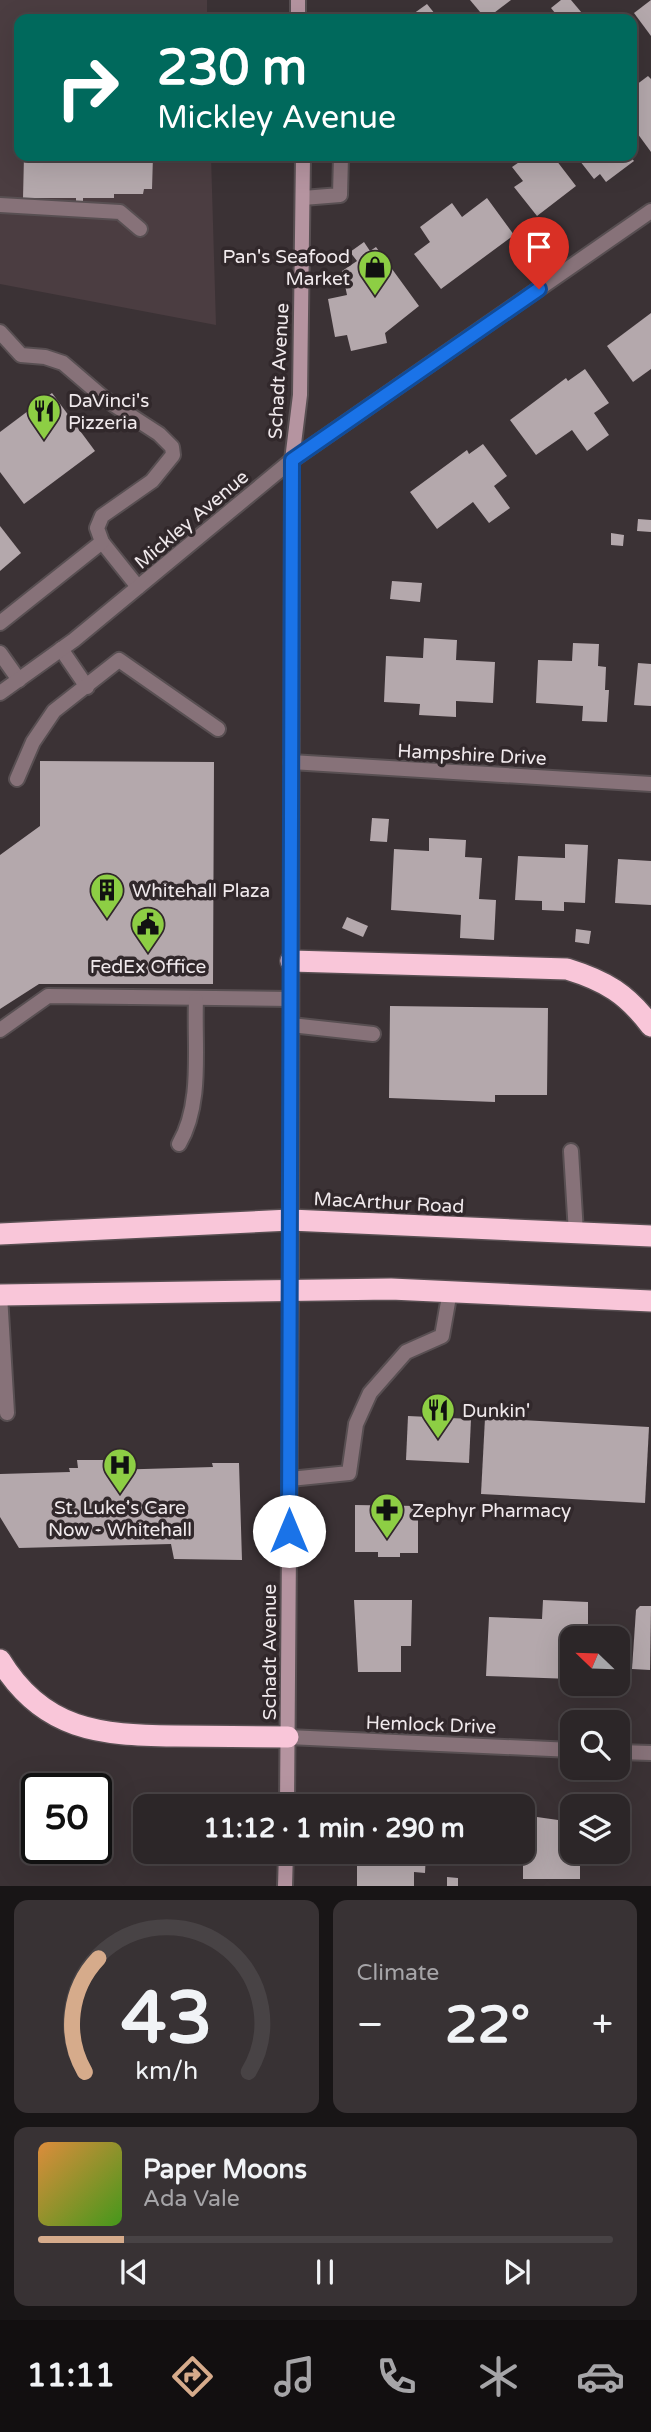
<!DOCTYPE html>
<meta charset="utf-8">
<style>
body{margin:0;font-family:"Varela Round",sans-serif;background:#383234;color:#f1f3f6;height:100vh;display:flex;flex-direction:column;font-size:26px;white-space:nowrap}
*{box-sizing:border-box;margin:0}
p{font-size:23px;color:#a6a5a8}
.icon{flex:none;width:38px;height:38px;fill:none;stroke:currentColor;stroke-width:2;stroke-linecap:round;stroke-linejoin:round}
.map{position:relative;height:1886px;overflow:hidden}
.details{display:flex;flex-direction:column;gap:14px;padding:14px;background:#181516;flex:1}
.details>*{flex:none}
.banner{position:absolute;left:14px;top:14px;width:623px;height:147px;border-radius:14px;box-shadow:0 7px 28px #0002,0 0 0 2px #484345;background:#00695c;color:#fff;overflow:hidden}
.needle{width:46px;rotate:293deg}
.buttons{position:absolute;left:560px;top:1626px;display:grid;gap:14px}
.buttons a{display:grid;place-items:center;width:70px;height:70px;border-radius:14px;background:#2c2628;box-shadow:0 7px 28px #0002,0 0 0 2px #484345;font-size:35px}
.speed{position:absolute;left:21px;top:1773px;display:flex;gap:14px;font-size:35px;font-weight:700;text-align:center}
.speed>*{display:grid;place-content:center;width:91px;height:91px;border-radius:50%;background:#2c2628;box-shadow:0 7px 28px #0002,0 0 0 2px #484345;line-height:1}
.speed .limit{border:4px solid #111;border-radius:10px;background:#fff;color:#111}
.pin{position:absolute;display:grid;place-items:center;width:60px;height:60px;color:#fff;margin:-72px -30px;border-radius:50% 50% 50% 0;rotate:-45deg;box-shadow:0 0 7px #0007}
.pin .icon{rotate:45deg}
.me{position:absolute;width:77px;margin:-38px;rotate:0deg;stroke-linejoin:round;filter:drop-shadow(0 0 5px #0008)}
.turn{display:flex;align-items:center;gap:24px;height:147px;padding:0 28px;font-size:32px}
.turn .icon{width:91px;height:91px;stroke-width:2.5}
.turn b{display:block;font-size:49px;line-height:60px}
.big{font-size:52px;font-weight:700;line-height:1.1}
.details .widget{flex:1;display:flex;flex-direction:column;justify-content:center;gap:10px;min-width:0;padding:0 24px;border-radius:14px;background:#383234}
.details .dial{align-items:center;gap:0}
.dial svg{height:182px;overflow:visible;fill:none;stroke:#484345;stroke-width:7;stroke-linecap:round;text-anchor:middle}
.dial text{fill:#f1f3f6;stroke:none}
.song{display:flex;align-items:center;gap:21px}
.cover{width:84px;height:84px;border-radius:10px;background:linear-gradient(135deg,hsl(30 70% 55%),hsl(100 70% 35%))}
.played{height:7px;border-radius:4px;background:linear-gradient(90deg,#d6ab8b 15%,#484345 15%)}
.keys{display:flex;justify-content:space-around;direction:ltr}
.heat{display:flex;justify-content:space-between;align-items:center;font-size:38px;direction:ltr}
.details .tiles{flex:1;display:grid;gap:14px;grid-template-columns:1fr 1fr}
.widget:last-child{grid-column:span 2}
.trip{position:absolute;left:133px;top:1794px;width:402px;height:70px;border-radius:14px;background:#2c2628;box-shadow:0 7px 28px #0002,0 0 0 2px #484345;font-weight:700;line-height:70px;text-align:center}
.dock{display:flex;height:112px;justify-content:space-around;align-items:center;background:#120f10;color:#a6a5a8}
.dock .icon{width:49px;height:49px}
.dock .active{color:#d6ab8b}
.dock b{font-size:32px;color:#f1f3f6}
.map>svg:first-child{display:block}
.built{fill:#4b3d41}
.building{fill:#b4a8ac}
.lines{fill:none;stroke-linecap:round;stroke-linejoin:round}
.lane-casing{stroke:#584f52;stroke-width:18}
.street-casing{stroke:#584f52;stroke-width:18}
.secondary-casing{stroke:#584f52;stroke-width:18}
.highway-casing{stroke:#584f52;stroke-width:24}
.lane{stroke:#877279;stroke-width:14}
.street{stroke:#877279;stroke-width:14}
.secondary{stroke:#b594a0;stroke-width:14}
.highway{stroke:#f9c6d9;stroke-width:21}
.route-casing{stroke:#114b97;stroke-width:18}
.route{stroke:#1a73e8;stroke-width:12}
.labels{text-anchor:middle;stroke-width:7;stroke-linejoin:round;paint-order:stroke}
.poi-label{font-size:19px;fill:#f0e9ec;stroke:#31282b;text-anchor:start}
.street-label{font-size:19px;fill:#f0e9ec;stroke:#31282b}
</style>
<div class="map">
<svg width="651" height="1886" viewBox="0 0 651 1886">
<rect width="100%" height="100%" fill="#3b3235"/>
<path class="built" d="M0,0h207v19h-188v137h192l5,169 -216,-41z"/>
<g class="building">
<path d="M470,0h41l-25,19z"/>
<path d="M561,0h10l16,19h-27l-9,-11z"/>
<path d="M651,0v36l-17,-23z"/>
<path d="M427,4l12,15h-33z"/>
<path d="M648,76l3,3v73l-19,-26v-38z"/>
<path d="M24,156h129l-1,33h-8l-1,5h-29v4h-31v5h-7v-5h-53z"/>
<path d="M528,156h25l23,30 -39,30 -23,-29 9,-6 -11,-14z"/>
<path d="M576,156h54l4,5 -28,21 -6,-8 -6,5z"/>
<path d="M487,198l27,37 -73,54 -27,-35 16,-12 -10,-15 32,-24 10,14z"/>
<path d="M364,242l6,9 6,-4 43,59 -34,27 2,10 -36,8 -4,-16 -12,2 -7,-38 19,-4 -5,-24 15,-10 -7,-9z"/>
<path d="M651,313v56l-18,13 -26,-36z"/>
<path d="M585,369l24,34 -15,10 15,22 -22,16 -15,-21 -36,25 -26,-35 56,-42 2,3z"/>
<path d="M52,393l43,58 -71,53 -24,-32v-40z"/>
<path d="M483,444l24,32 -13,10 16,22 -21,15 -16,-21 -36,27 -27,-37 57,-42 2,4z"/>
<path d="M638,519l13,1v12l-14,-1z"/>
<path d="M0,526l21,27 -21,18z"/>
<path d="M611,533l13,2 -1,11 -12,-1z"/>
<path d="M392,581l30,2 -2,19 -30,-3z"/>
<path d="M424,638l33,2 -1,20 39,2 -2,41 -37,-2v16l-37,-2 1,-11 -36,-2 2,-46 37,2z"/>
<path d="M573,643l26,1 -1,22 8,1 -1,23h4l-2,32 -25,-1 1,-15 -47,-3 2,-43 34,1z"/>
<path d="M638,663l13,1v42l-17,-1z"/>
<path d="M40,761l174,1 -1,222h-174l-39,25v-154l40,-29z"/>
<path d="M372,818l17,1 -2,23 -17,-1z"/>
<path d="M429,838l37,2 -1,17 17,1 -3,41 17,1 -2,40 -34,-2 1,-23 -70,-5 3,-61 35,2z"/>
<path d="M565,844l23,1 -3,58 -21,-1v9l-22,-1v-9l-27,-1 3,-44 47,2z"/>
<path d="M618,859l33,2v44l-36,-2z"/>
<path d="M347,917l21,9 -5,11 -21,-9z"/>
<path d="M576,929l15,2 -2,13 -14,-2z"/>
<path d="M390,1006l158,2 -1,87h-52v7l-106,-4z"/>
<path d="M408,1416l63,3 -2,44 -63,-3z"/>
<path d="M485,1418l164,9 -4,76 -164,-9z"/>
<path d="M77,1460h31l1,10 104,-3 -1,-4h27l3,97 -68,-1 -3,-15 -152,4 -19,-31v-43l70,-2 -1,-4h9z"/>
<path d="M355,1505l63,1v47h-18v4h-22v-5h-23z"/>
<path d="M354,1600h58l-1,46h-10v26h-43z"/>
<path d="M543,1600l45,2v36h-16v41l-86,-3 3,-59 53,2z"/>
<path d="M640,1606h11l-1,64 -18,-1 4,-59z"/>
<path d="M523,1815l49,7v30h8v27h-57v-15h-32v-12h32z"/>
<path d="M357,1852h69l-1,21 -11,-1v14h-57z"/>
<path d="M447,1877l11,1v8h-11z"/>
</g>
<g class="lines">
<g class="lane-casing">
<g id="lane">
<path d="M303,198l37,-3 1,-39"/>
<path d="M0,205l120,7 20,17"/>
<path d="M0,332l21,23 24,2 18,6 42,36 54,35 13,13 1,8 -21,26 -50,35 -5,12 5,14 36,45"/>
<path d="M0,623l102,-81"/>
<path d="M61,649l26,38"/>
<path d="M0,653l19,27"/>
<path d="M17,779l16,-37 21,-31 65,-51 99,69"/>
<path d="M291,1025l82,9"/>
<path d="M0,1030l48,-34 243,3"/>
<path d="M179,1144c24,-41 15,-97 17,-144"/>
<path d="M571,1151l5,82"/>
<path d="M0,1295l7,118"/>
<path d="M290,1479l59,-6 7,-49 14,-31 36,-41 36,-16 8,-45"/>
</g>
</g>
<g class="street-casing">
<g id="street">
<path d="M0,693l74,-53 218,-180 359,-249"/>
<path d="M291,762l360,22"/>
<path d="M288,1737l284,13"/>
<path d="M618,1752l33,1"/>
</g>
</g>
<g class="secondary-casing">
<g id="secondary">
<path d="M298,0v19"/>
<path d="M287,1806l4,-517 1,-829 8,-65 3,-239"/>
<path d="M285,1886l1,-34"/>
</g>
</g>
<g class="highway-casing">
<g id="highway">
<path d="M291,961l276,8c39,12 60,25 84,57"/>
<path d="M0,1234l290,-14 361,16"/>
<path d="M0,1295l391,-6 260,12"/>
<path d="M0,1660c43,71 100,75 175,76 38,0 75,1 113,1"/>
</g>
</g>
<use href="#lane" class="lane"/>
<use href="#street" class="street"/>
<use href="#secondary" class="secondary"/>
<use href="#highway" class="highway"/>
</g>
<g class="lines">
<g class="route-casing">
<path id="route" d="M289,1531l3,-1071 247,-171"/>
</g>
<use href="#route" class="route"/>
</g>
<defs>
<g id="shop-pin" transform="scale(1.75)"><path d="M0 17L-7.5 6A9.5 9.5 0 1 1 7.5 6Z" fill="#8dce44" stroke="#31282b"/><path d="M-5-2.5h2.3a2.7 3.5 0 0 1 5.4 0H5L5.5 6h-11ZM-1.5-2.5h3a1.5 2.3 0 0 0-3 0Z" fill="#111"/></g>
<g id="restaurant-pin" transform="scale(1.75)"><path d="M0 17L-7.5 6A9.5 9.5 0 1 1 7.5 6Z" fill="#8dce44" stroke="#31282b"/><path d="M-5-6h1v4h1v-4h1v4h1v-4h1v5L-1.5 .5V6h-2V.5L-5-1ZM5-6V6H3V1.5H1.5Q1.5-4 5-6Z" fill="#111"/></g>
<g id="building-pin" transform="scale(1.75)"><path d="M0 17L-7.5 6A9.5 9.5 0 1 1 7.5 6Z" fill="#8dce44" stroke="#31282b"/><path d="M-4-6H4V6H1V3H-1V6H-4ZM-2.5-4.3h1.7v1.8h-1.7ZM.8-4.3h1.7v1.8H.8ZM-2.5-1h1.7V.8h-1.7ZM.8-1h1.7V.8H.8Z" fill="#111"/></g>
<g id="civic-pin" transform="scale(1.75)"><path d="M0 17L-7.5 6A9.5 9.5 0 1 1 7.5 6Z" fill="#8dce44" stroke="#31282b"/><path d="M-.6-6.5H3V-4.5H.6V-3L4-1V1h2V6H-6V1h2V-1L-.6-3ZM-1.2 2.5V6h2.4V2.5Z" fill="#111"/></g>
<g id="hospital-pin" transform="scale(1.75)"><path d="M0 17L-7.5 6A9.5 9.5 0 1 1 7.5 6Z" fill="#8dce44" stroke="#31282b"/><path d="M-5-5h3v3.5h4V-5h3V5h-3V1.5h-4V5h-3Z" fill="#111"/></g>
<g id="pharmacy-pin" transform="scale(1.75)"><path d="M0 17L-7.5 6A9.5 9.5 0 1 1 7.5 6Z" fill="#8dce44" stroke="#31282b"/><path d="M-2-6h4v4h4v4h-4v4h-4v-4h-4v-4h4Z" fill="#111"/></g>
</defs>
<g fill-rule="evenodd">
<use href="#shop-pin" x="375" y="267"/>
<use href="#restaurant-pin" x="44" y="411"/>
<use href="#building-pin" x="107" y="890"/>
<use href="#civic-pin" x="148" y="924"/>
<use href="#restaurant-pin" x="438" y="1410"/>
<use href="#hospital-pin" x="120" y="1465"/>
<use href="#pharmacy-pin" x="387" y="1510"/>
</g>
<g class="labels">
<g class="poi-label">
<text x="350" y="263" text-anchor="end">Pan's Seafood<tspan x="350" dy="22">Market</tspan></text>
<text x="68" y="407">DaVinci's<tspan x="68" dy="22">Pizzeria</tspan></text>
<text x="132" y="897">Whitehall Plaza</text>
<text x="148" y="973" text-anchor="middle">FedEx Office</text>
<text x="462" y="1417">Dunkin'</text>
<text x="120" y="1514" text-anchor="middle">St. Luke's Care<tspan x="120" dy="22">Now - Whitehall</tspan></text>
<text x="412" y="1517">Zephyr Pharmacy</text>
</g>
<g class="street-label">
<text transform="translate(278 371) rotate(-87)" y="7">Schadt Avenue</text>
<text transform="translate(191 519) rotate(-40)" y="7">Mickley Avenue</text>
<text transform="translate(472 754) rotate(3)" y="7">Hampshire Drive</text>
<text transform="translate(389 1202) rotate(3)" y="7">MacArthur Road</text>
<text transform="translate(269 1652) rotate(-90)" y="7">Schadt Avenue</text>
<text transform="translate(431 1724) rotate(2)" y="7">Hemlock Drive</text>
</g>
</g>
</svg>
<div class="buttons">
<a><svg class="needle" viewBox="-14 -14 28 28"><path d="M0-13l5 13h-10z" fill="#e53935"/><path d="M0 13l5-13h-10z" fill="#a6a5a8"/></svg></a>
<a><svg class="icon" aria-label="search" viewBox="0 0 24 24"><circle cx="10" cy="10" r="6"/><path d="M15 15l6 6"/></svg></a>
<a><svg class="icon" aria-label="layers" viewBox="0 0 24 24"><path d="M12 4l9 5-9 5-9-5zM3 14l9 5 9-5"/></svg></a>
</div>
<div class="speed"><div class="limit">50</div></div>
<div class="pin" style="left:539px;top:289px;background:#d93025"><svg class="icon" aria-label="arrive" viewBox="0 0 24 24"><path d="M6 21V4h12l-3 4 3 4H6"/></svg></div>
<svg class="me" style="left:289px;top:1531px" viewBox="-20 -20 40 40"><circle r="19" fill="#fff"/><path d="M0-13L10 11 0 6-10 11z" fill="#1a73e8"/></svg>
<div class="trip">11:12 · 1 min · 290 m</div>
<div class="banner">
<div class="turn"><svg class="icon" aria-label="right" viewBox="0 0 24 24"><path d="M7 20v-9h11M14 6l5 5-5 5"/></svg><div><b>230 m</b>Mickley Avenue</div></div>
</div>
</div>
<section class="details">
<div class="tiles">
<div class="widget dial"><svg viewBox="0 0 100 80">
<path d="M14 69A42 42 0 1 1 86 69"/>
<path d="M14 69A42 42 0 0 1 20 19" stroke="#d6ab8b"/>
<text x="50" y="56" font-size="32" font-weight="700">43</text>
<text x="50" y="72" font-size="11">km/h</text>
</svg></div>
<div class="widget"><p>Climate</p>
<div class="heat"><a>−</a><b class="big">22°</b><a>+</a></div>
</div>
<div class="widget">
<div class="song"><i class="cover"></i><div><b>Paper Moons</b><p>Ada Vale</p></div></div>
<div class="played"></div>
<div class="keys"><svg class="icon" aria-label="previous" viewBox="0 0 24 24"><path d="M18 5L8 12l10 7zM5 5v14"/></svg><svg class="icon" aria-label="pause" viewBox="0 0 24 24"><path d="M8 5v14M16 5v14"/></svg><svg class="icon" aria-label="next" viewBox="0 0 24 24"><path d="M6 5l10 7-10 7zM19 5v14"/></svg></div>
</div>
</div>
</section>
<nav class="dock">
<b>11:11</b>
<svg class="icon active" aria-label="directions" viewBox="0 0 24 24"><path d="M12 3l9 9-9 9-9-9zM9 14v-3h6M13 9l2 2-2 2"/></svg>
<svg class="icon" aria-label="music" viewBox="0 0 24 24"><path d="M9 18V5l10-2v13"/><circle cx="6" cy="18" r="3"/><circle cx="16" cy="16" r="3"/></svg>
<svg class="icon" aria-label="phone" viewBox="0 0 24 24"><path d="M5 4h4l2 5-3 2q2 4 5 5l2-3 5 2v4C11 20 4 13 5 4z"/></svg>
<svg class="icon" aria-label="climate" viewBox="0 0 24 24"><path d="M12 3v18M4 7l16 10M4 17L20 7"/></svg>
<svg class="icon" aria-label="car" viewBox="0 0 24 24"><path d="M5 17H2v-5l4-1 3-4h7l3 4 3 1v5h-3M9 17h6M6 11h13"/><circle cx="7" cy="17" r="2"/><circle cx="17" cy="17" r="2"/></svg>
</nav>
